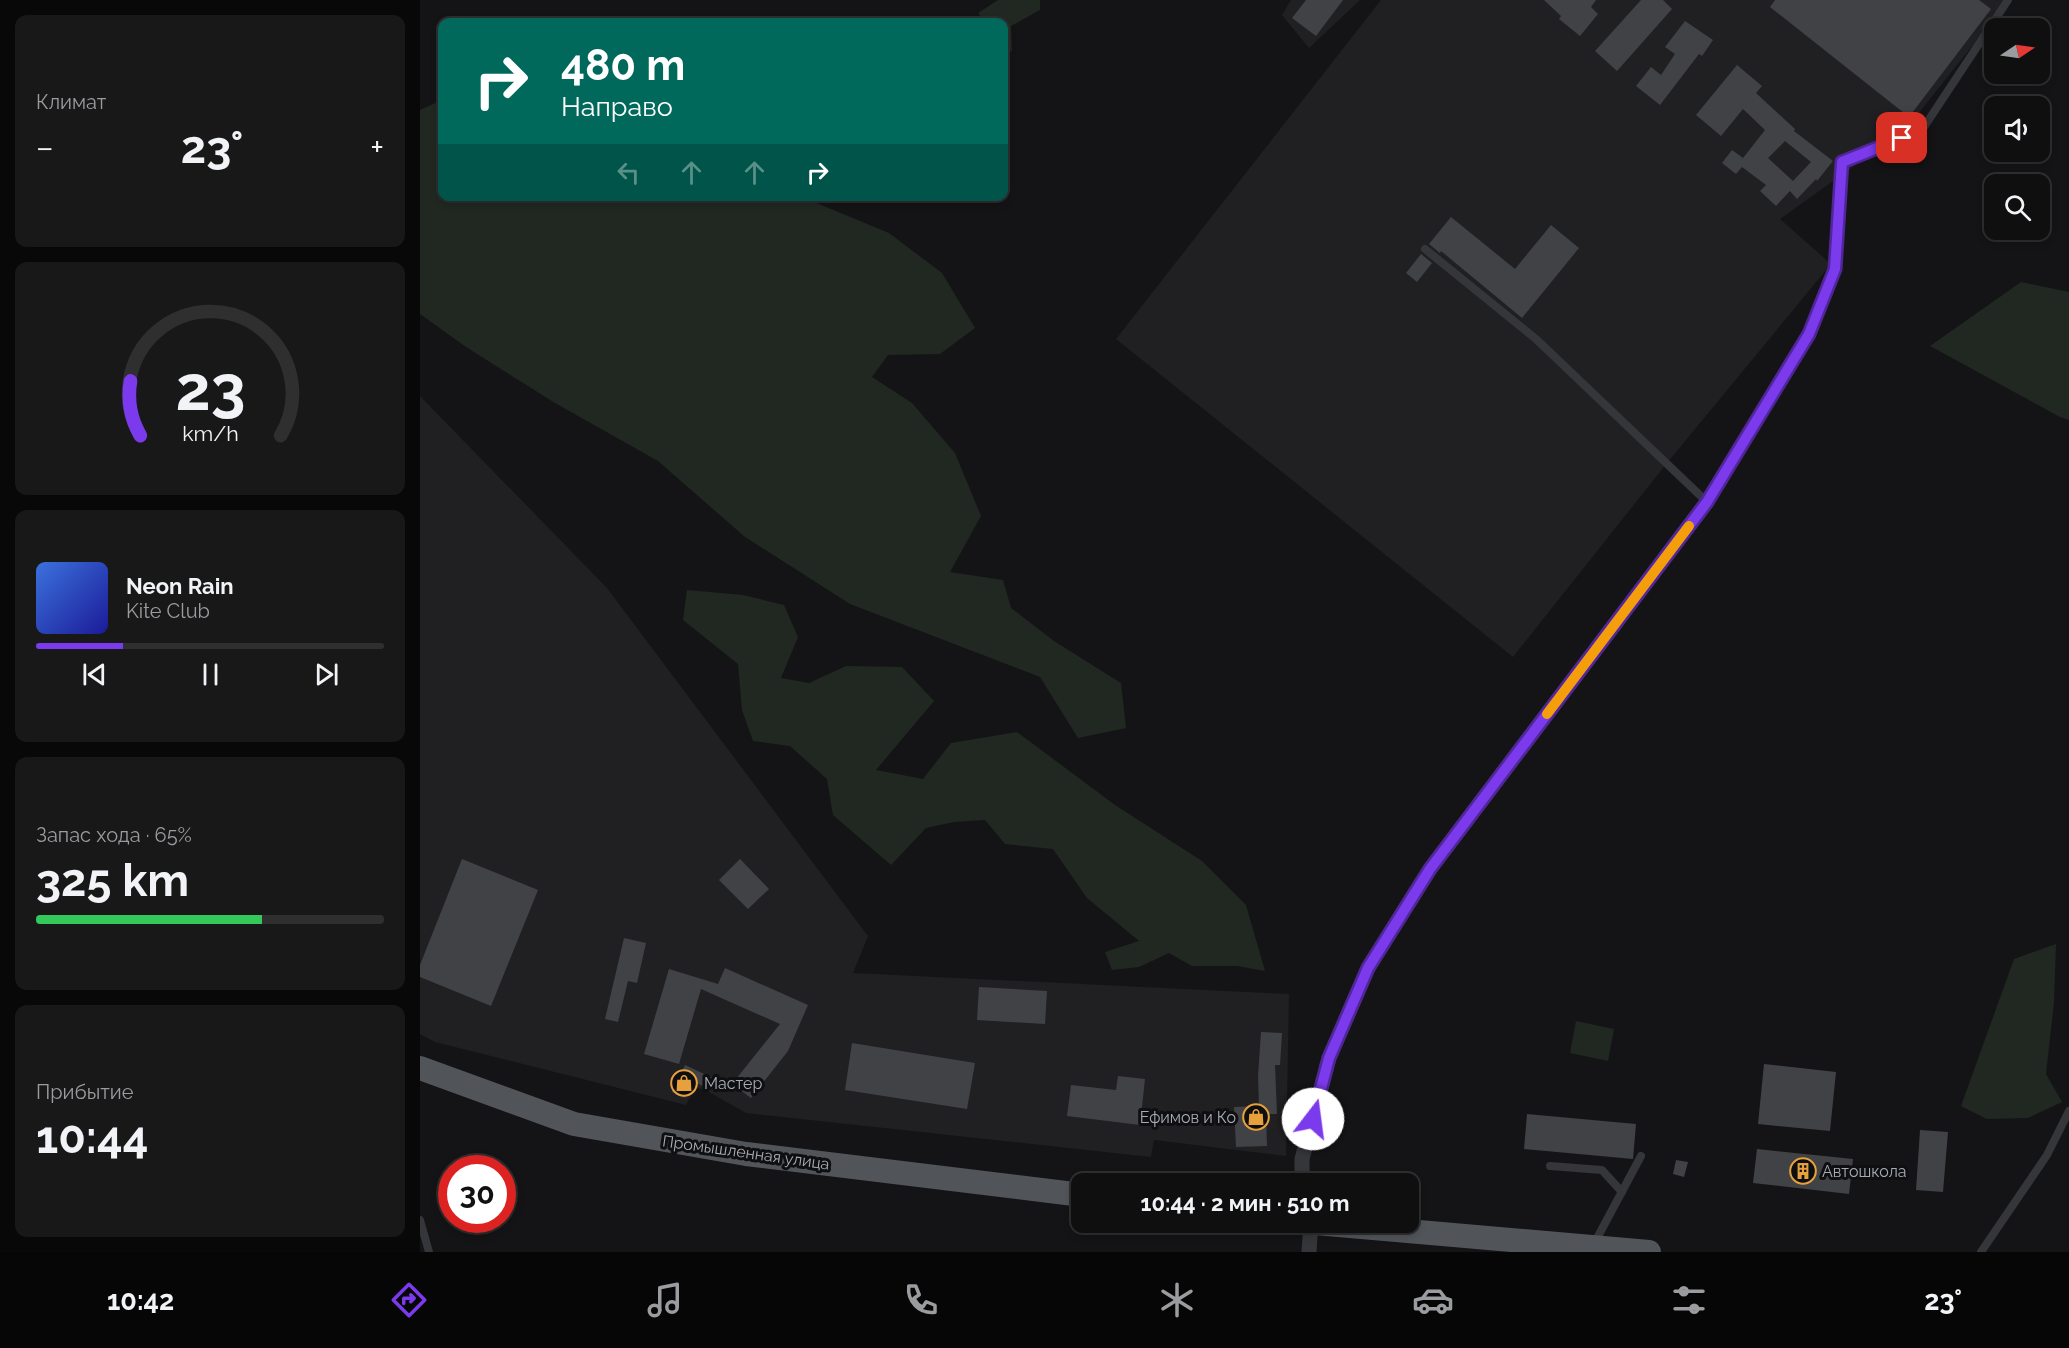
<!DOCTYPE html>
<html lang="ru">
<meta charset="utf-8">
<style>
body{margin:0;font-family:Raleway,sans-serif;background:#181819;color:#f1f3f6;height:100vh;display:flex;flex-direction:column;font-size:22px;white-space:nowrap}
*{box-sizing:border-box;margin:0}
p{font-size:20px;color:#9b9c9f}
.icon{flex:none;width:33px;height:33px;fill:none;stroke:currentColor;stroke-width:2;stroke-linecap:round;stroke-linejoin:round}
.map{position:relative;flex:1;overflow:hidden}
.drawer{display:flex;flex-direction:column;gap:15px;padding:15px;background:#080809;width:420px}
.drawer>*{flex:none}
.top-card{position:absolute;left:18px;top:18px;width:570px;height:183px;border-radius:12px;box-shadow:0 3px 9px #0003,0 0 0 2px #2f2f30;background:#00695c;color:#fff;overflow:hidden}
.needle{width:39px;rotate:77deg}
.controls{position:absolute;left:1564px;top:18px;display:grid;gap:12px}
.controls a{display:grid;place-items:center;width:66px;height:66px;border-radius:12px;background:#0f0f10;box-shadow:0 3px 9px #0003,0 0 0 2px #2f2f30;font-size:30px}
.speed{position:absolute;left:18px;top:1155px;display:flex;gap:12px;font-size:30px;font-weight:700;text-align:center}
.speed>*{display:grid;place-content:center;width:78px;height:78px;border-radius:50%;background:#0f0f10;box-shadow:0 3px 9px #0003,0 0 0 2px #2f2f30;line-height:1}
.speed .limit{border:9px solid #d22;background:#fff;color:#111}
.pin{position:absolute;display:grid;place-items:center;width:51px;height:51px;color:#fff;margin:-26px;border-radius:12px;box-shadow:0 3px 9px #0006}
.me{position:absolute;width:66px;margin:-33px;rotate:15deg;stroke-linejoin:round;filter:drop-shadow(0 0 4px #0008)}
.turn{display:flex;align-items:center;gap:21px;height:126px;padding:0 24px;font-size:27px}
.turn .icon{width:78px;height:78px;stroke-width:2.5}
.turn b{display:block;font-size:42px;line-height:51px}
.lanes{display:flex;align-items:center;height:57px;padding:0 24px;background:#0003;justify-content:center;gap:30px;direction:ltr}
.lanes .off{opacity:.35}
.big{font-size:45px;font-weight:700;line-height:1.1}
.drawer .widget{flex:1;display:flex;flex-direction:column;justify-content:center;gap:9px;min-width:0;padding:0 21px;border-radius:12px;background:#181819}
.drawer .dial{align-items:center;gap:0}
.dial svg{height:156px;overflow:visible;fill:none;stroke:#2f2f30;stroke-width:7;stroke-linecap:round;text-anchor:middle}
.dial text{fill:#f1f3f6;stroke:none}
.song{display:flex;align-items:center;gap:18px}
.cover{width:72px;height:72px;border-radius:9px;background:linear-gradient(135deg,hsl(220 70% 55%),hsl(240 70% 35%))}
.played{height:6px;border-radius:3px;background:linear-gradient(90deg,#7c3aed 25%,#2f2f30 25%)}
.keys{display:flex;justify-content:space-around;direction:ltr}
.heat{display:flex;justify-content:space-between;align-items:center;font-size:33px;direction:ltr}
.charge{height:9px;border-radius:4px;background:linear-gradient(90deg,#34c759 65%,#2f2f30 0)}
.trip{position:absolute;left:651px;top:1173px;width:348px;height:60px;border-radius:12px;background:#0f0f10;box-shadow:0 3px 9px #0003,0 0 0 2px #2f2f30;font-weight:700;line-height:60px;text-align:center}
.tab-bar{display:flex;height:96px;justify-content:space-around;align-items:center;background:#060606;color:#9b9c9f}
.tab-bar .icon{width:42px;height:42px}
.tab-bar .active{color:#7c3aed}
.tab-bar b{font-size:27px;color:#f1f3f6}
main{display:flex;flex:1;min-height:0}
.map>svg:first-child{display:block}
.built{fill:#202023}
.green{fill:#202821}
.building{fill:#414246;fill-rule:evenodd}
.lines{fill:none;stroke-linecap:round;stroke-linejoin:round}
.service{stroke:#35363a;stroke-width:8}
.minor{stroke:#35363a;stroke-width:15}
.primary{stroke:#515459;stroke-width:24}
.route-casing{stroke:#51269a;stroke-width:15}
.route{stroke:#7c3aed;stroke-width:10}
.slow{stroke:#f59e0b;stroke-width:10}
.labels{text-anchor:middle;stroke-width:6;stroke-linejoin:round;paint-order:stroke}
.poi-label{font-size:16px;fill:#a7acb5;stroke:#0f0f11;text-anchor:start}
.street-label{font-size:16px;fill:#a7acb5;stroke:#0f0f11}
</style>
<main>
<section class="drawer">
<div class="widget"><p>Климат</p>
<div class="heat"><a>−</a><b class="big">23°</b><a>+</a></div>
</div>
<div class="widget dial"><svg viewBox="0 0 100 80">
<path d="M14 69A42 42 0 1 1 86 69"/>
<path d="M14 69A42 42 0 0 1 9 41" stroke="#7c3aed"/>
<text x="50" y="56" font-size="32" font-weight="700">23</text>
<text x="50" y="72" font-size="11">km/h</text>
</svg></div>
<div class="widget">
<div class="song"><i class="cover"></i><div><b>Neon Rain</b><p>Kite Club</p></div></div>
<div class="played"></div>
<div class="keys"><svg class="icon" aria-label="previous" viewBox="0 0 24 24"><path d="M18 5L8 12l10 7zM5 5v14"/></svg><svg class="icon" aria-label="pause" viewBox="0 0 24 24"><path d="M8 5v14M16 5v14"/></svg><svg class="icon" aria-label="next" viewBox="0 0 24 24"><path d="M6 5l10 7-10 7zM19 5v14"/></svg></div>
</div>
<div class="widget"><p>Запас хода · 65%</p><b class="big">325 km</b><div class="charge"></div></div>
<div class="widget"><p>Прибытие</p><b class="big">10:44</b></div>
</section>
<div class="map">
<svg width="1649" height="1252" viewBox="0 0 1649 1252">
<rect width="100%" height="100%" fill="#141416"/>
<g class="built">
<path d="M871,0h69l-51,48 -27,-33z"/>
<path d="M961,0h628l-103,129 -126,90 51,45 -164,199 -154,194 -397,-318z"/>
<path d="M0,396l187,192 261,348 -15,37 436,21 -3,162 -132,-16 -3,17 -405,-44 -39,-22 -12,-4 -9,18 -251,-63 -15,-8z"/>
</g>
<g class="green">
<path d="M578,0h42v10l-29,16 1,25 -8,3v-32h-19l-7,-9z"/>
<path d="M22,100v96l360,1 87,36 53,40 33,55 -35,26 -52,1 -16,22 40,26 43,50 26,63 -31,56 53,8 8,28 43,33 67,42 5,45 -48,10 -38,-61 -190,-73 -105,-67 -87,-76 -103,-58 -89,-56 -46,-33v-204z"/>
<path d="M1601,282l48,10v128l-9,-3 -130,-71z"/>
<path d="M267,590l56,5 41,10 14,32 -17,41 28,5 37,-17 56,1 32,34 -58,69 47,9 28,-36 66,-11 98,73 87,56 44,44 19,66 -28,-5h-45l-23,-13 -30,14 -27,3 -7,-18 34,-11 -52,-43 -34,-49 -48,-5 -20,-24 -31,2 -28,6 -35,37 -58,-50 -6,-36 -37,-33 -37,-5 -11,-31 -4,-46 -55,-44z"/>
<path d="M1636,944l-2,58 -8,72 16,28 -34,16 -41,1 -26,-13 53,-147z"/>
<path d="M1156,1021l38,8 -6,32 -38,-8z"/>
</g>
<g class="building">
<path d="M886,0h37l-27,36 -24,-18z"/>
<path d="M1124,0h52l-5,7 7,7 -18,22 -21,-17 2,-3z"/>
<path d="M1221,0h22l9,9 -55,62 -22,-20z"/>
<path d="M1355,0h204l12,9 -82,108 -139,-110z"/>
<path d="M1265,21l28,19 -11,16 -3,-2 -39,51 -24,-19 15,-19 10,8 14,-21 -10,-7z"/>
<path d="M1317,65l25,21 -6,7 39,36 -1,2 39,30 -16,20 -1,-2 -19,20 -7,-8 -14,15 -16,-15 6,-6 -24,-18 -6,7 -14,-11 10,-13 11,8 22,-28 -22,-21 -22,27 -25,-21zM1365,141l26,21 -18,19 -25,-23z"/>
<path d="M1031,217l64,52 36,-44 28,23 -57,70 -81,-67 -1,2 -11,-9z"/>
<path d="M1001,254l11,9 -15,19 -11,-9z"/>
<path d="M42,859l76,31 -47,116 -71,-29v-12z"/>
<path d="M320,859l29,30 -21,20 -29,-29z"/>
<path d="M204,938l22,5 -9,40 -9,-2 -10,41 -13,-3z"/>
<path d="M305,968l83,37 -20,46 -37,47 -19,-14 48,-60 -79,-35 -22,75 -35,-10 25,-85 49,15z"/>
<path d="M559,987l68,4 -2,33 -68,-4z"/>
<path d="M841,1032l21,1 -2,32h-5l2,49h-11l1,32 -31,1 -2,-40 25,-1 -1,-30z"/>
<path d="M432,1043l123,20 -8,46 -122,-19z"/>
<path d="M1344,1064l72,8 -6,59 -72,-7z"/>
<path d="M265,1065l34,16 -5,10 -22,-10 -7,17 -13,-6z"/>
<path d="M698,1076l27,3 -5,46 -73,-9 4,-31 45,5z"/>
<path d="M1107,1114l109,10 -3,35 -109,-10z"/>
<path d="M1500,1130l28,2 -5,60 -27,-2z"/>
<path d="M1337,1149l96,10 -4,35 -96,-11z"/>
<path d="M1256,1160l12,2 -4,15 -11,-3z"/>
</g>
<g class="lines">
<g class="service">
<path d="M1005,249l111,90 171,163 102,-168 26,-65 7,-107 80,-32 86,-130"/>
<path d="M1130,1166l52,4 20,22"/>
<path d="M0,1220l9,32"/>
<path d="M1175,1242l46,-86"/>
<path d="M1561,1252l66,-97 22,-44"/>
</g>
<g class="minor">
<path d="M882,1184v-25l27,-101 39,-90 62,-99 277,-367"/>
<path d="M889,1252l2,-30"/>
</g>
<g class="primary">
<path d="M0,1068l154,56 172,30 336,41"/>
<path d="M884,1222l345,30"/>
</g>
</g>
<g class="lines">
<g class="route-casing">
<path id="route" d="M893,1119l16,-61 39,-90 62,-99 277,-367 102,-168 26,-65 7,-107 60,-24"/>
</g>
<use href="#route" class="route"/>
<path class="slow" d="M1127,714l142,-188"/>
</g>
<defs>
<g id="shop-ring" transform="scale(1.35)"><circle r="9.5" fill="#0f0f11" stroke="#e6a13c" stroke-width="1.5"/><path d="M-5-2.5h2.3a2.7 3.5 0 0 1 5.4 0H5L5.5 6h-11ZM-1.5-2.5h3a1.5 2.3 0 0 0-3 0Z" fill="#e6a13c"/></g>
<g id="building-ring" transform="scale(1.35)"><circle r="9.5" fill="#0f0f11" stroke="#e6a13c" stroke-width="1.5"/><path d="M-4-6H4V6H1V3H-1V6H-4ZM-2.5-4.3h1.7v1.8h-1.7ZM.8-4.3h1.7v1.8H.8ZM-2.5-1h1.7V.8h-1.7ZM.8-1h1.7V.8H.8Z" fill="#e6a13c"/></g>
</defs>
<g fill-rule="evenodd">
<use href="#shop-ring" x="264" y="1083"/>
<use href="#shop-ring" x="836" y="1117"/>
<use href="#building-ring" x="1383" y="1171"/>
</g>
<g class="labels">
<g class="poi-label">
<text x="284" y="1089">Мастер</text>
<text x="816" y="1123" text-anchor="end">Ефимов и Ко</text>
<text x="1402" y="1177">Автошкола</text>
</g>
<g class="street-label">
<text transform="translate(326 1152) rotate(8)" y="6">Промышленная улица</text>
</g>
</g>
</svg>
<div class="controls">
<a><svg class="needle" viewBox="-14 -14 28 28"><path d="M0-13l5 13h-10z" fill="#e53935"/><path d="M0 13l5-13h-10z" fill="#9b9c9f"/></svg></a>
<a><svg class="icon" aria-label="sound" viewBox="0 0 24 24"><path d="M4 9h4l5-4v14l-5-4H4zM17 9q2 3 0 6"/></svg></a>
<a><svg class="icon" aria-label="search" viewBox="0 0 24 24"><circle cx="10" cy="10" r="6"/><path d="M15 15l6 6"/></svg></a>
</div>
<div class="speed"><div class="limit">30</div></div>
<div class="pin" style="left:1482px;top:138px;background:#d93025"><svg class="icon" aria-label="arrive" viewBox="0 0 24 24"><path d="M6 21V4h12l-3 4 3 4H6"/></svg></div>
<svg class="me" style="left:893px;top:1119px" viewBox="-20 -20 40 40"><circle r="19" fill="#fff"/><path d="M0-13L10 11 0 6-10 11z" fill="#7c3aed"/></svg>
<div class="trip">10:44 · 2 мин · 510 m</div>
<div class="top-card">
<div class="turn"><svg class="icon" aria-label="right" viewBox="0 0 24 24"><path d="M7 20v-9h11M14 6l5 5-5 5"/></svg><div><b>480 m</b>Направо</div></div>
<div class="lanes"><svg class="icon off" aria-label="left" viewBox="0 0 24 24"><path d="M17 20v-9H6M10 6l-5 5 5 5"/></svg><svg class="icon off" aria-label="ahead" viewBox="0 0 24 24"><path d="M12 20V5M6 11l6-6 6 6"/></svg><svg class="icon off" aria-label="ahead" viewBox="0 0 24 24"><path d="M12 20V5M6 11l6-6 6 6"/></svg><svg class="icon" aria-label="right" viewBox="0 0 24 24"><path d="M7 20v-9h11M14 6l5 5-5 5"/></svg></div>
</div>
</div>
</main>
<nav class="tab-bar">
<b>10:42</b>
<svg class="icon active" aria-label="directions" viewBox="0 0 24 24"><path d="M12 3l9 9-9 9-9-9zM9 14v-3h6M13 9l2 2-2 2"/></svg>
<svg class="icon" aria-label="music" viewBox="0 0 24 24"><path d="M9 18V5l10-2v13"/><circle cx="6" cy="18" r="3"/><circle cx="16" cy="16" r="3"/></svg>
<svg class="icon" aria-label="phone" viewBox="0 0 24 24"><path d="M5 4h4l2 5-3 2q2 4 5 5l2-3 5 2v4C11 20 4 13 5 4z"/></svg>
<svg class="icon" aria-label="climate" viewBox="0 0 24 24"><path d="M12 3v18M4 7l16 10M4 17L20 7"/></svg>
<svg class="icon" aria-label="car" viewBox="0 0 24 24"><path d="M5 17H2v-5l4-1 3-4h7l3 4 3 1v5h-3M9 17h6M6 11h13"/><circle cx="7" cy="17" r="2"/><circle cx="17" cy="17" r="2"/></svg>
<svg class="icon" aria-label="filters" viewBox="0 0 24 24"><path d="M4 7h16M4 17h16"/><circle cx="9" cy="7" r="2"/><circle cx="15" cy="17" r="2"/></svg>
<b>23°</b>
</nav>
